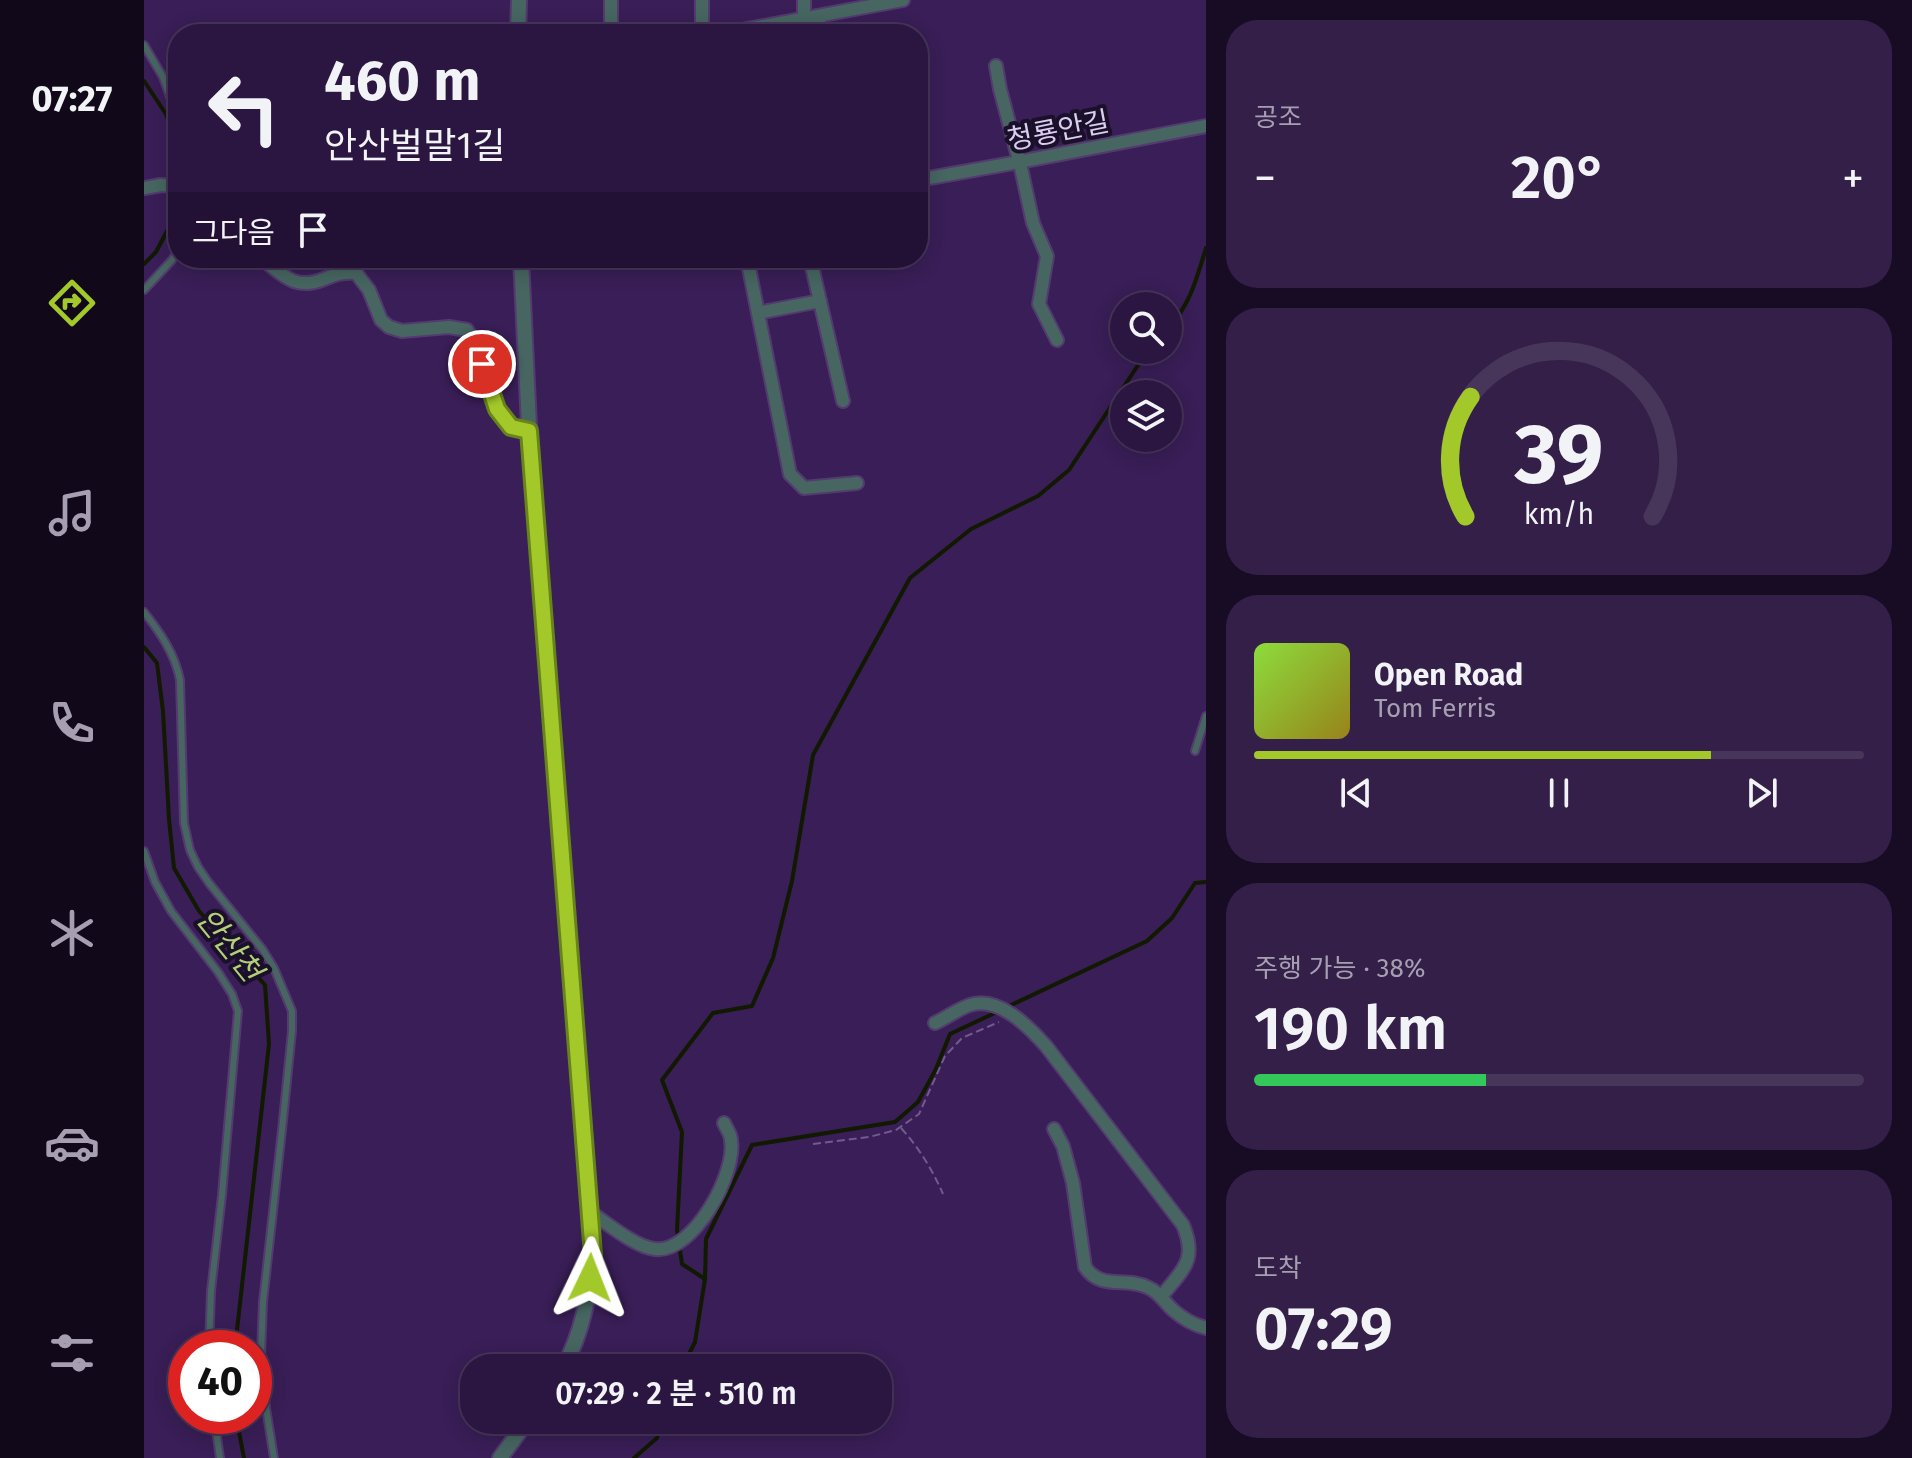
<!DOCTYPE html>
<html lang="ko">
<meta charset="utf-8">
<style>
body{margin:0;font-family:"Fira Sans","Noto Sans KR",sans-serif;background:#331f48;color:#f1f3f6;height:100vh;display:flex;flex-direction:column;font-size:30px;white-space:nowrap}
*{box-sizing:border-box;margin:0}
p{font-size:26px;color:#a69fb1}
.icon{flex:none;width:44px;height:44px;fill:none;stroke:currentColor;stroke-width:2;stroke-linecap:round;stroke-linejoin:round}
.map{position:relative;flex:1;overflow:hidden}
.panel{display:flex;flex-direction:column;gap:20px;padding:20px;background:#180c24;width:706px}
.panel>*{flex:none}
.banner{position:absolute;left:24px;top:24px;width:760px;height:244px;border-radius:32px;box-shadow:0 4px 20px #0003,0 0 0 2px #47355a;background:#2b1641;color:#f1f3f6;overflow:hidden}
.buttons{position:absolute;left:966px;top:292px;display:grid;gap:16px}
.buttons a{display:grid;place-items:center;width:72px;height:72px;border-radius:50%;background:#2b1641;box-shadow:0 4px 20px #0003,0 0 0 2px #47355a;font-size:40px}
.speed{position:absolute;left:24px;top:1330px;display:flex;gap:16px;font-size:40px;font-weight:700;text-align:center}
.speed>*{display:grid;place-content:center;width:104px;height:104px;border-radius:50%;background:#2b1641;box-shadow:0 4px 20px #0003,0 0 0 2px #47355a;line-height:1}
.speed .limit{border:12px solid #d22;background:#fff;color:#111}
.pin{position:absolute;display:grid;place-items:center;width:68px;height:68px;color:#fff;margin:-34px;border:4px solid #fff;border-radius:50%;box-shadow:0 2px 8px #0007}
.me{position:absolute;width:88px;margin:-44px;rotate:2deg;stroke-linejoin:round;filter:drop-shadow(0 0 6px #0008)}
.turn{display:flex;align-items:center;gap:28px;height:168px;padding:0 24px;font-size:36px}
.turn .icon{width:104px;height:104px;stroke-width:2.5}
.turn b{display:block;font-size:56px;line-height:68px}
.then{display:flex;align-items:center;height:76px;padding:0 24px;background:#0003;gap:16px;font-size:30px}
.big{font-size:60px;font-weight:600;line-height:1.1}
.panel .widget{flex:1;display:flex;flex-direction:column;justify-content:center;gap:12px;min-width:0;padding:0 28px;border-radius:32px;background:#331f48}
.panel .dial{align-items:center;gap:0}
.dial svg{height:208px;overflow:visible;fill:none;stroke:#47355a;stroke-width:7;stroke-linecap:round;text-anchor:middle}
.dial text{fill:#f1f3f6;stroke:none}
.song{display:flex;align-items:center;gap:24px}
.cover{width:96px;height:96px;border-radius:12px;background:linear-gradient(135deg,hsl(90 70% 55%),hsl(50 70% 35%))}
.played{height:8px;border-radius:4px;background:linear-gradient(90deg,#a2c929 75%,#47355a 75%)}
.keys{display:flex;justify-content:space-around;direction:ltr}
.heat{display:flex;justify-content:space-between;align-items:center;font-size:44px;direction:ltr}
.charge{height:12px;border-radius:6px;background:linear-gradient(90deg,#34c759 38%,#47355a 0)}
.trip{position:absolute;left:316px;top:1354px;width:432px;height:80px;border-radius:32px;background:#2b1641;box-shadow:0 4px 20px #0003,0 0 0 2px #47355a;font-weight:600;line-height:80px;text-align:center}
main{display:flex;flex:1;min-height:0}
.dock{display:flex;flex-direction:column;width:144px;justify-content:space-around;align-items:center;background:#11091a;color:#a69fb1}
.dock .icon{width:56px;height:56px}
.dock .current{color:#a2c929}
.dock b{font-size:36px;color:#f1f3f6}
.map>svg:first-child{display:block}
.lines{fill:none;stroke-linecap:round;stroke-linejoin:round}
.stream{stroke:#111900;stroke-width:4}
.service-casing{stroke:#533a6f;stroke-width:10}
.minor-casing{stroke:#533a6f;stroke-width:16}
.tertiary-casing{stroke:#533a6f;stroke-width:18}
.path{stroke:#715b8d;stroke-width:2;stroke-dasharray:8 4;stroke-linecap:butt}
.service{stroke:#476661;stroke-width:6}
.minor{stroke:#476661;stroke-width:12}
.tertiary{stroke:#476661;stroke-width:14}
.route-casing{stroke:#69831b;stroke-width:20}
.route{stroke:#a2c929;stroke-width:14}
.labels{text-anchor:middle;stroke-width:8;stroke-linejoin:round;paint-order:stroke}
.street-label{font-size:28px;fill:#dacdf0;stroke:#1b1029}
.water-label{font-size:30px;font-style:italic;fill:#b4cf7a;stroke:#1b1029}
</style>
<main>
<nav class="dock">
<b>07:27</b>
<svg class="icon current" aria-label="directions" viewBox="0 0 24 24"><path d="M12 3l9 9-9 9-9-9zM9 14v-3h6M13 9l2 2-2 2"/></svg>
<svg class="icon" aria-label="music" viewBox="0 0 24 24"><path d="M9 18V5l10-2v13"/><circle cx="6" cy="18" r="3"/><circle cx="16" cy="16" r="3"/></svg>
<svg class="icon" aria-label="phone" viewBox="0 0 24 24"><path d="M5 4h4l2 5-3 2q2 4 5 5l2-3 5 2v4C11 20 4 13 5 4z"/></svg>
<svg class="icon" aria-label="climate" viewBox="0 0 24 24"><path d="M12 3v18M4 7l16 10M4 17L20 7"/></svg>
<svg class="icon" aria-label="car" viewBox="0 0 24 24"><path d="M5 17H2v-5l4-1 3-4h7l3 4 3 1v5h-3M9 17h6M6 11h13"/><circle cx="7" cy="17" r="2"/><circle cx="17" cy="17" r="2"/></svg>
<svg class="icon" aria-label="filters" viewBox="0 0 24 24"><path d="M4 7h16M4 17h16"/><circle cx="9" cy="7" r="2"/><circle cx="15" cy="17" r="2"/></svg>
</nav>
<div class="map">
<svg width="1062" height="1458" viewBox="0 0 1062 1458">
<rect width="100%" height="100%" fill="#391e57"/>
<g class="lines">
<g class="stream">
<path d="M0,81l22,33 12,31"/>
<path d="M0,264l12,-12 22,-42"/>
<path d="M1024,328c22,-22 29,-51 38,-80"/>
<path d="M0,647l13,16 6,48 6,108 5,49 25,43 66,74 4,59 -34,304"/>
<path d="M863,1007l140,-66 25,-23 23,-35 11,-1"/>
<path d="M561,1279l-23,-15 -5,-34 5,-98 -20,-52 51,-67 39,-7 21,-48 19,-77 21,-126 97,-177 61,-49 67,-33 31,-26 79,-120"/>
<path d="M538,1368l13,-26 10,-63 1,-40 46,-94 143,-23 23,-20 18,-33 14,-35 49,-23"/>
<path d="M92,1416l8,42"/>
<path d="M490,1458l23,-20 5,-18"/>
</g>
<g class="service-casing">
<g id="service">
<path d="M0,45l19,32 9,25 6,10"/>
<path d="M0,290l28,-30 6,-10"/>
<path d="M0,612c16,20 31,42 36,68l4,143 6,27 8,17 11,16 54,67 11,18 18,43v20l-10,99 -19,172 -2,54 5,52 8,50"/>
<path d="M1051,751l11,-35"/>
<path d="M0,851l11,31 16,29 47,61 14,22 6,17 -16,184 -11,96 -2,57"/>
<path d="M70,1416l6,42"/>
</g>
</g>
<g class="minor-casing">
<g id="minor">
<path d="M558,0v34"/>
<path d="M674,16l4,18"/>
<path d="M660,19v-19"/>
<path d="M467,34v-34"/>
<path d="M577,34l182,-34"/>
<path d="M852,66l4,23 21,79 12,55 14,33 -8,48 18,36"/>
<path d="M774,180l101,-18 187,-36"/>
<path d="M0,188l17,-3 17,1"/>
<path d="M117,258c22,17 34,33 63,21 13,-5 18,-7 32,-6l13,17 12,30 8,7 13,4 47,-4 18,3c15,24 22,80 43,96 5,3 14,4 19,5"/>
<path d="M603,258l43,216 14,14 53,-5"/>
<path d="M666,258l33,143"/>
<path d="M614,313l62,-12"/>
<path d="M791,1023c11,-5 23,-14 35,-18 29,-9 58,21 76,41l137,179c15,36 -1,45 -22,72"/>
<path d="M910,1129l9,17 10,37 12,84c16,24 41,9 64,21 10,4 16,15 24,22 9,8 21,15 33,18"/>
<path d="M446,1212c17,11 45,35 65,37 38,5 82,-76 76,-109 0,-6 -5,-12 -7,-17"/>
</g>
</g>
<g class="tertiary-casing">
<g id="tertiary">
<path d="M374,34l1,-34"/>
<path d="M377,258l9,189 63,808c-4,40 -10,77 -30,113"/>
<path d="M356,1458l28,-38"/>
</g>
</g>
<g class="path">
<path d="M757,1128c18,20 31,41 42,66"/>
<path d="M669,1144l56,-7 27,-7 23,-16 26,-58 17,-18 37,-16"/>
</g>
<use href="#service" class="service"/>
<use href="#minor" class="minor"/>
<use href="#tertiary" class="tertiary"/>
</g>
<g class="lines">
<g class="route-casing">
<path id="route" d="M338,364l15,45 14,18 18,4 64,824 -3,23"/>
</g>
<use href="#route" class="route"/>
</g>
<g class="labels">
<g class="street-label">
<text transform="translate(914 130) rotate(-11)" y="10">청룡안길</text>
</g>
<g class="water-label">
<text transform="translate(85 945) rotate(51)" y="10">안산천</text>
</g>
</g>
</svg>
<div class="buttons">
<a><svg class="icon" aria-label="search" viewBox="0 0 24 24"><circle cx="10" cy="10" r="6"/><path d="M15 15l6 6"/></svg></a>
<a><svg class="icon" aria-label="layers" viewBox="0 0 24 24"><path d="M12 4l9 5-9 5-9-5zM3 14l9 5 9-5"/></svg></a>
</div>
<div class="speed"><div class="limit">40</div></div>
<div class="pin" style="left:338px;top:364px;background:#d93025"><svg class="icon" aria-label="arrive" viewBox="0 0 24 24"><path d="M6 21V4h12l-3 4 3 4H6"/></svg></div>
<svg class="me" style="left:446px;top:1278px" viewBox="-20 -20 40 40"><path d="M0-17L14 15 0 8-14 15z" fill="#a2c929" stroke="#fff" stroke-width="4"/></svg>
<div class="trip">07:29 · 2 분 · 510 m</div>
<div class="banner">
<div class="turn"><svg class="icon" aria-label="left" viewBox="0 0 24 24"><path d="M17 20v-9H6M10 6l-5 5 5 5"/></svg><div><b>460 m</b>안산벌말1길</div></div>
<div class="then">그다음<svg class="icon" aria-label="arrive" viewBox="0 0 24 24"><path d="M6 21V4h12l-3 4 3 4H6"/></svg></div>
</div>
</div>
<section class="panel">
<div class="widget"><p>공조</p>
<div class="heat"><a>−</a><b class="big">20°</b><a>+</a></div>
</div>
<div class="widget dial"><svg viewBox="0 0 100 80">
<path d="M14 69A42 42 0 1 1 86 69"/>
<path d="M14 69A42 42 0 0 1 16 23" stroke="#a2c929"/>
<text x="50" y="56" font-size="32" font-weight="700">39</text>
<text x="50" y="72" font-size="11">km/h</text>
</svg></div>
<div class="widget">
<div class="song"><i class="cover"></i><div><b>Open Road</b><p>Tom Ferris</p></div></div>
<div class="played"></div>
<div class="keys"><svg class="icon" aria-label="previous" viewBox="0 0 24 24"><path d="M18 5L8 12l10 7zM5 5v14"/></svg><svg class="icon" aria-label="pause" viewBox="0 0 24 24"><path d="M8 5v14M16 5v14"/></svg><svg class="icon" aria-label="next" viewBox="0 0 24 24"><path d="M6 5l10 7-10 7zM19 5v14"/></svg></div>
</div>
<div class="widget"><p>주행 가능 · 38%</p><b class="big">190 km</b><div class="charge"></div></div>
<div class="widget"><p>도착</p><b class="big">07:29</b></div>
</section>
</main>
